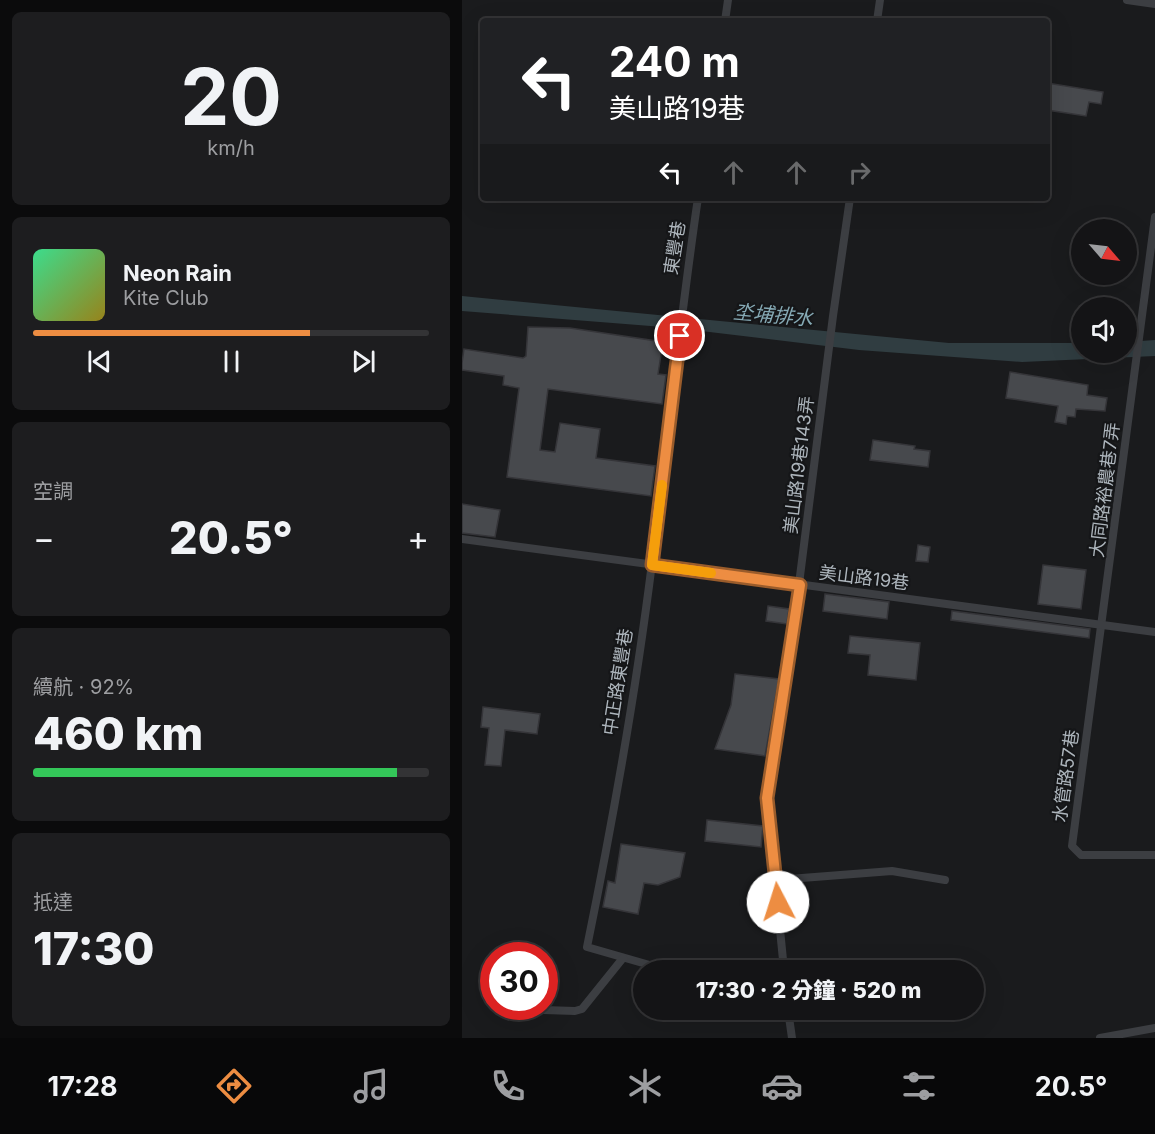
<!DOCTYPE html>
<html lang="zh-TW">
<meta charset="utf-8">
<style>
body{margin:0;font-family:Inter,"Noto Sans TC",sans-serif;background:#1d1d1f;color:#f1f3f6;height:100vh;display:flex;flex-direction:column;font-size:22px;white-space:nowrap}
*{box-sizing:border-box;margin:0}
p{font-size:20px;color:#9d9ea1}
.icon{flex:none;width:33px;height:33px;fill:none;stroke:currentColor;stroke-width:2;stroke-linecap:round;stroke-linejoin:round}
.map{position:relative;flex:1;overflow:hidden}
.details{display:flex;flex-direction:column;gap:12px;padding:12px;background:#0b0b0c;width:462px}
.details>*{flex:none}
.top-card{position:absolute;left:18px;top:18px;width:570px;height:183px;border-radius:6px;box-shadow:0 6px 24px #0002,0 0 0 2px #333335;background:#202124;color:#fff;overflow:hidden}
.needle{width:39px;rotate:118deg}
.controls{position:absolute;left:609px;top:219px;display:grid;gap:12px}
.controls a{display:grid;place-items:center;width:66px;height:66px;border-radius:50%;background:#141416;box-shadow:0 6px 24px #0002,0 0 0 2px #333335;font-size:30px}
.speed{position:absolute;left:18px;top:942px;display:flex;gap:12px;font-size:30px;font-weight:700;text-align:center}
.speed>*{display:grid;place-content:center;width:78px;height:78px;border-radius:50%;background:#141416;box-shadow:0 6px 24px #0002,0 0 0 2px #333335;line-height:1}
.speed .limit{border:9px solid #d22;background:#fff;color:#111}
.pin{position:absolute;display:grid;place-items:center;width:51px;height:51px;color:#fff;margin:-26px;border:3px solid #fff;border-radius:50%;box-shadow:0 2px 6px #0007}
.me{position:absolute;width:66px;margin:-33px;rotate:355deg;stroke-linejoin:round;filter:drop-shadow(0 0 4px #0008)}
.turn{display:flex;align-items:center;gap:21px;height:126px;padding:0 30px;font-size:27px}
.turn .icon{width:78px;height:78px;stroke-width:2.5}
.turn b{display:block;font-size:42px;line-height:51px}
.lanes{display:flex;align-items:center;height:57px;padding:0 30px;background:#0003;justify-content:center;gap:30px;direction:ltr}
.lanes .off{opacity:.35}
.big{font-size:45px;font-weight:800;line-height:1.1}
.details .widget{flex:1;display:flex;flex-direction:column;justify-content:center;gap:9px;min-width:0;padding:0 21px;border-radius:9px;background:#1d1d1f}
.details .dial{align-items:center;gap:0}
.dial b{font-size:78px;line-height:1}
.song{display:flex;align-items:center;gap:18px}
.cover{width:72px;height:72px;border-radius:9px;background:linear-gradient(135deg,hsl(150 70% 55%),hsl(50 70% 35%))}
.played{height:6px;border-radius:3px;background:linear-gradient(90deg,#ed8d42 70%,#333335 70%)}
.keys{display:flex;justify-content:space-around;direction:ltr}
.heat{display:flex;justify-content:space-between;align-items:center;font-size:33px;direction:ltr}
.charge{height:9px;border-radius:4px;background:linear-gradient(90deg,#34c759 92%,#333335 0)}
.trip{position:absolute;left:171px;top:960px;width:351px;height:60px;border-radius:30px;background:#141416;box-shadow:0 6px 24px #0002,0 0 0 2px #333335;font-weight:800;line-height:60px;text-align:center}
.dock{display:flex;height:96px;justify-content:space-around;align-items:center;background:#080809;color:#9d9ea1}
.dock .icon{width:42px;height:42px}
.dock .active{color:#ed8d42}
.dock b{font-size:27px;color:#f1f3f6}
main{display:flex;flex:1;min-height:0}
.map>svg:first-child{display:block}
.water{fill:#303d41}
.building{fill:#47494d;stroke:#353539;stroke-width:1.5}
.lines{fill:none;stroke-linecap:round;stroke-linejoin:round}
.minor{stroke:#3c3e42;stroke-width:8}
.route-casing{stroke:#9a5c2b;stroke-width:15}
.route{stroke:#ed8d42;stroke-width:10}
.slow{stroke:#f59e0b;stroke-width:10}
.labels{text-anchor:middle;stroke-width:4.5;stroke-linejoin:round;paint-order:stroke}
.street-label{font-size:18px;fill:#adb5bc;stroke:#151618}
.water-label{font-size:20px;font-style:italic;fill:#86aab5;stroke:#151618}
</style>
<main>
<section class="details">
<div class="widget dial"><b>20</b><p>km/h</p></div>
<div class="widget">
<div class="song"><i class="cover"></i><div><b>Neon Rain</b><p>Kite Club</p></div></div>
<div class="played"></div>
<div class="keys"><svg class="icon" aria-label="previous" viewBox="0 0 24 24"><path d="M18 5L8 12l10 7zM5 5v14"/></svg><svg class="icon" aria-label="pause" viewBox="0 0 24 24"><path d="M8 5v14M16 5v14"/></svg><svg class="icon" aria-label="next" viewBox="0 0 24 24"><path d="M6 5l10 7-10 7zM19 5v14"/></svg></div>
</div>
<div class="widget"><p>空調</p>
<div class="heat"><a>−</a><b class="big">20.5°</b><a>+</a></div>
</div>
<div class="widget"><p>續航 · 92%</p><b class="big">460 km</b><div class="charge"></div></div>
<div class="widget"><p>抵達</p><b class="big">17:30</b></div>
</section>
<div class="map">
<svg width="693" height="1038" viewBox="0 0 693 1038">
<rect width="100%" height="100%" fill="#1a1b1d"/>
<path class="water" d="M0,296l487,47h132l1,9h44l1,-10 28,-2v16l-133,6 -163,-12 -183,-22 -214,-17z"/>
<g class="building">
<path d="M585,83l56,9 -2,12 -12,-2 -3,14 -39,-6z"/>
<path d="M66,327l42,1 93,14 -5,32 8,1 -4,29 -114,-15 -8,61 15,2 5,-29 40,6 -4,29 59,8 -4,30 -144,-19 12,-89 -16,-3 1,-9 -42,-6v-7l2,-14 59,9 3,-2z"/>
<path d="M548,372l78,13 -1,10 20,3 -2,13 -29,-2 -1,8 -8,-1 -1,8 -11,-2 3,-16 -52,-8z"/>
<path d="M411,440l42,6 -1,3 16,2 -2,16 -58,-7z"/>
<path d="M0,504l38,6 -5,27 -33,-4z"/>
<path d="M456,545l12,2 -2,15 -12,-1z"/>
<path d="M581,565l43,5 -5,39 -43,-5z"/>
<path d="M363,594l64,8 -2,17 -64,-8z"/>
<path d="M306,606l21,3 -2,15 -21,-3z"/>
<path d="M490,611l138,18 -1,9 -138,-18z"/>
<path d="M388,636l70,7 -4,37 -48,-5 2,-20 -22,-2z"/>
<path d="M273,674l44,5 -14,77 -50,-7 16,-44z"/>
<path d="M21,707l57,7 -3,20 -32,-4 -4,36 -16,-1 4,-37 -8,-1z"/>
<path d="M245,820l56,6 -2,21 -56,-6z"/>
<path d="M159,844l64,9 -5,24 -22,8 -14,-2 -6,31 -35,-7 5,-26 7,2z"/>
</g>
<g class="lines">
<g class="minor">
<path d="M665,0l28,4"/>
<path d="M263,21l3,-21"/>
<path d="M415,21l3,-21"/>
<path d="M693,217l-83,629 9,9h74"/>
<path d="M0,539l693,93"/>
<path d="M314,880l116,-9 53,9"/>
<path d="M205,970l-80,-23c26,-127 49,-256 65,-384 16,-122 28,-244 46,-365"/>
<path d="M322,970l-17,-172 32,-214 34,-268 17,-118"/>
<path d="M82,1010l31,1 7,-2 41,-51"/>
<path d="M326,1010l4,28"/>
<path d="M638,1038l55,-10"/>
</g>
</g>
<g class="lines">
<g class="route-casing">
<path id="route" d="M218,336l-28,229 148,20 -33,213 11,104"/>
</g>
<use href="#route" class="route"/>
<path class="slow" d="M200,485l-10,80 59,8"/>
</g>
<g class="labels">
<g class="street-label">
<text transform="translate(213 248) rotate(-81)" y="6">東豐巷</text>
<text transform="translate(337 465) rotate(-83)" y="6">美山路19巷143弄</text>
<text transform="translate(643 490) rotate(-83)" y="6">大同路裕農巷7弄</text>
<text transform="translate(402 578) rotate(7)" y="6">美山路19巷</text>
<text transform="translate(156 682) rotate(-81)" y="6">中正路東豐巷</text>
<text transform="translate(604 776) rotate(-82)" y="6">水管路57巷</text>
</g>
<g class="water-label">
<text transform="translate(311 315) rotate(5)" y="7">坔埔排水</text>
</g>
</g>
</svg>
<div class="controls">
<a><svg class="needle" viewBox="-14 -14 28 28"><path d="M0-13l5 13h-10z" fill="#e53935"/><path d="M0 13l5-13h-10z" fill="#9d9ea1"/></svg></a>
<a><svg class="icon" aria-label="sound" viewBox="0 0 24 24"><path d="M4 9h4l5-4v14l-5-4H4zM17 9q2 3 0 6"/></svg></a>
</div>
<div class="speed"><div class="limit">30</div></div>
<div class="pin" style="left:218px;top:336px;background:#d93025"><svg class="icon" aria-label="arrive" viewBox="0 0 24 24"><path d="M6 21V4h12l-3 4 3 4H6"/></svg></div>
<svg class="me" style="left:316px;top:902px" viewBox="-20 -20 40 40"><circle r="19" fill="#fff"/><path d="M0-13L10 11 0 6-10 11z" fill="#ed8d42"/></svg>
<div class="trip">17:30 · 2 分鐘 · 520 m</div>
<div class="top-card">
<div class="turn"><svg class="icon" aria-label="left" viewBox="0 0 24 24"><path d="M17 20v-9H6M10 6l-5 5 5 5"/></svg><div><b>240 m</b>美山路19巷</div></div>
<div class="lanes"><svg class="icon" aria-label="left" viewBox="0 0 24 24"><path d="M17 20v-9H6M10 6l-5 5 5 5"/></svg><svg class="icon off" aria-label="ahead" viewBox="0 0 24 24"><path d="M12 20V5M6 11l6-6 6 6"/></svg><svg class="icon off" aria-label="ahead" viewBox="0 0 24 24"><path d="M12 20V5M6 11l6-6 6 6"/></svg><svg class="icon off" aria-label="right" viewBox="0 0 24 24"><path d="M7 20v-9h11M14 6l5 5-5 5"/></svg></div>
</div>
</div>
</main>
<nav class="dock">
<b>17:28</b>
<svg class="icon active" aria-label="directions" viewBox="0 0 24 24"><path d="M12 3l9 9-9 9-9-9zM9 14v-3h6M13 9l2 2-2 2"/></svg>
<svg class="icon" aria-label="music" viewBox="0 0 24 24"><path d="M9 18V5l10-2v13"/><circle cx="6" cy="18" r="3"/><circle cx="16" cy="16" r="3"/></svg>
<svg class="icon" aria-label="phone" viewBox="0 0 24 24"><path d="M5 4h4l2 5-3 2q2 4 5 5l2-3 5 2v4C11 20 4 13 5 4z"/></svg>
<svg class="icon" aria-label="climate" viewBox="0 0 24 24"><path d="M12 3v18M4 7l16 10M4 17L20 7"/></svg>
<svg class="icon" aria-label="car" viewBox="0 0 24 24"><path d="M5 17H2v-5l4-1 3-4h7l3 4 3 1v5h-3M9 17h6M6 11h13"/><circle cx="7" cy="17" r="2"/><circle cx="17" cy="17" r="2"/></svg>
<svg class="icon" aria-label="filters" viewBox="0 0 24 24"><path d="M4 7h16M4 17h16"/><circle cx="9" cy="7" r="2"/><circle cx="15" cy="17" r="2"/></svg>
<b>20.5°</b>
</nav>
